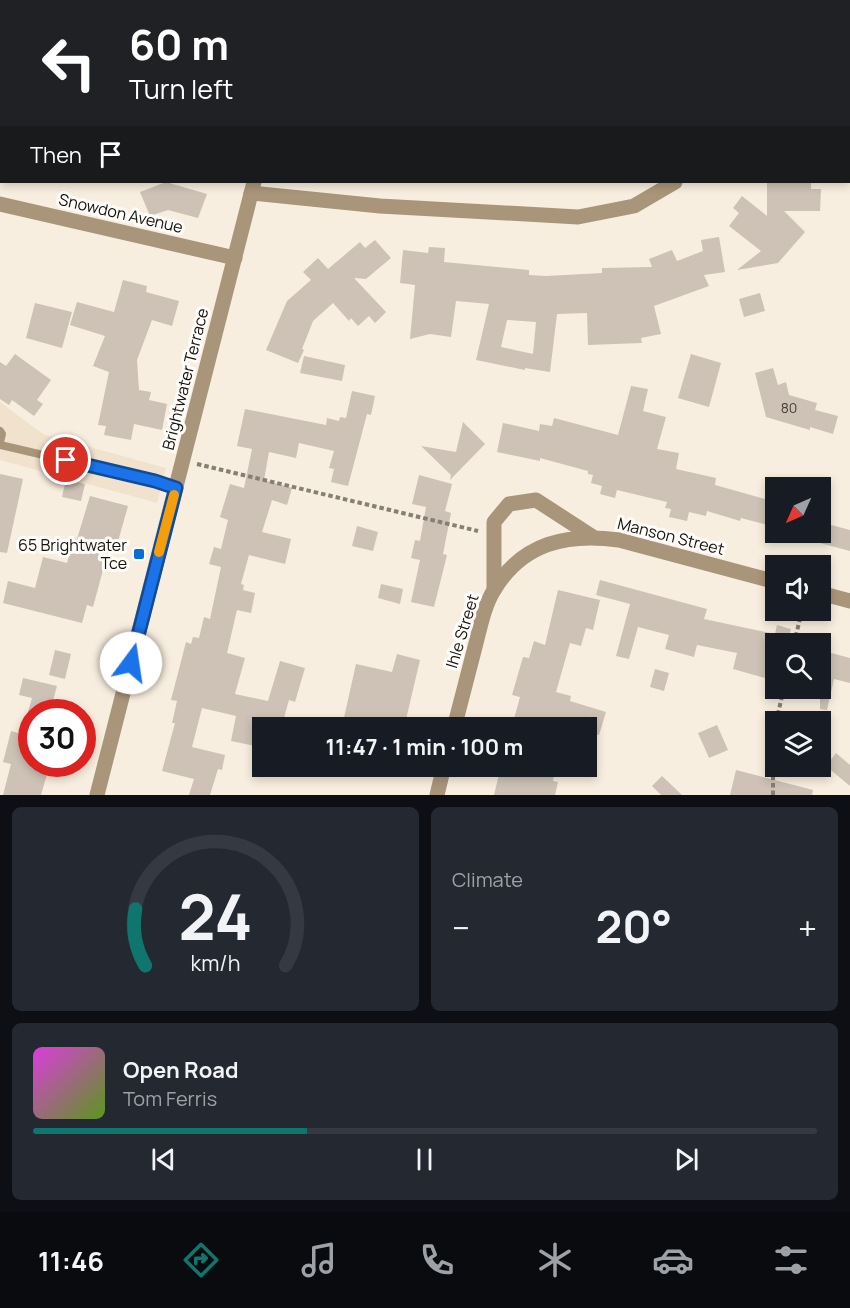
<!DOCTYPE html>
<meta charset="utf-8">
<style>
body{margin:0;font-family:Manrope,sans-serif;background:#242831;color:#f1f3f6;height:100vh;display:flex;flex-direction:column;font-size:22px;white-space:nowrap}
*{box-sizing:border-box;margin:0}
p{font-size:20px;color:#9ea1a6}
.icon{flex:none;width:33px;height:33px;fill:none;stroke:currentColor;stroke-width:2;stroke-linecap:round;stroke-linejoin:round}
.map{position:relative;height:795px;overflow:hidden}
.side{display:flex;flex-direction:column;gap:12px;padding:12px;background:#0d0f14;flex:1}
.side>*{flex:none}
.guide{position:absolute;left:0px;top:0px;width:850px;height:183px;box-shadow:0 3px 9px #0003;background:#202124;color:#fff;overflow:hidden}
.needle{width:39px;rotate:225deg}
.tools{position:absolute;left:765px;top:477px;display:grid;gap:12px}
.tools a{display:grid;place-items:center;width:66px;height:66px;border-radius:0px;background:#171b24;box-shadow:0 3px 9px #0003;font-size:30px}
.speed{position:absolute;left:18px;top:699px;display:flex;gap:12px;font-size:30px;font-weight:700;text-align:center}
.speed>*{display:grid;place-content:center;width:78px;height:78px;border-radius:50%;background:#171b24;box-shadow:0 3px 9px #0003;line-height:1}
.speed .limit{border:9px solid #d22;background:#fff;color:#111}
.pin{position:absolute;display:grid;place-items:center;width:51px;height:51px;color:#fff;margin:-26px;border:3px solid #fff;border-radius:50%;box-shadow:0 2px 6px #0007}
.me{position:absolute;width:66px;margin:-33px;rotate:14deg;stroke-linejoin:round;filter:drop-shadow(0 0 4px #0008)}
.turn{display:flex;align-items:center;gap:21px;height:126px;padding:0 30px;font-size:27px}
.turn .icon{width:78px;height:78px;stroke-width:2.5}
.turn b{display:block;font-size:42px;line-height:51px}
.then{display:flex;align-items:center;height:57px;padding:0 30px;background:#0003;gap:12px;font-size:22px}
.big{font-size:45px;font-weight:700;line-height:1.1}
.side .widget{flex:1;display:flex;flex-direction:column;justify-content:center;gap:9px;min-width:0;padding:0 21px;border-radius:9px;background:#242831}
.side .dial{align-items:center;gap:0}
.dial svg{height:156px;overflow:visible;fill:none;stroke:#363941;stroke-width:7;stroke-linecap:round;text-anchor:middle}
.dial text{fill:#f1f3f6;stroke:none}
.song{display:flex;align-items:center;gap:18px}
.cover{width:72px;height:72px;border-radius:9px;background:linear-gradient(135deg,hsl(300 70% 55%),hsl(90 70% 35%))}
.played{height:6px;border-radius:3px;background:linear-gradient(90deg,#0f766e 35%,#363941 35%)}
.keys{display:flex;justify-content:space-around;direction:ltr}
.heat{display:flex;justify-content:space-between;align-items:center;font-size:33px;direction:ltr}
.side .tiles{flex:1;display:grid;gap:12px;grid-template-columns:1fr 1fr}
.widget:last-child{grid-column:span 2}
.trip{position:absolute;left:252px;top:717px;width:345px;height:60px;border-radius:0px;background:#171b24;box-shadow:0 3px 9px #0003;font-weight:700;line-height:60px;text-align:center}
.tabs{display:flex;height:96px;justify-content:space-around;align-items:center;background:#090b0e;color:#9ea1a6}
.tabs .icon{width:42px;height:42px}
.tabs .selected{color:#0f766e}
.tabs b{font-size:27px;color:#f1f3f6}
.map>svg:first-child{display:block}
.built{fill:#f1e2cd}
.building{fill:#cdc2b5;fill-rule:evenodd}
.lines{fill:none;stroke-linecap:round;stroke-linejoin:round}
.path{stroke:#867f76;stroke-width:4;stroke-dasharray:4.5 3;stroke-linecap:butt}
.lane{stroke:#a99579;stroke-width:8}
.street{stroke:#a99579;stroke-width:15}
.route-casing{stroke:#114b97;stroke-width:15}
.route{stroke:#1a73e8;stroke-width:10}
.slow{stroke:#f59e0b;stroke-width:10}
.poi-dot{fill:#0a6ed7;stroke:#fefcf9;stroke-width:2}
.labels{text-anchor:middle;stroke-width:6;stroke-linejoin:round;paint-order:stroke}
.number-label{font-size:14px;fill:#443e38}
.street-label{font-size:16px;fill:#16120e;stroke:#fefcf9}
.poi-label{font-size:16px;fill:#16120e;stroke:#fefcf9;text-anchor:end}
</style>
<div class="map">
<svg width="850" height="795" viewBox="0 0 850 795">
<rect width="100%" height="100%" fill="#f8eedf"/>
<path class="built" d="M0,402l43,32 123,34 -9,35 -157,-43z"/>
<g class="building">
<path d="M166,182l41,12 -9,24 -30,-8 -18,6 -10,-24z"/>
<path d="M767,182h44v7h10l-1,22h-36l21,21 -27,31 -41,7 24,-19 -32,-25 10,-13 -6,-5 9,-12 25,20z"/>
<path d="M719,237l6,35 -21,3 5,11 -55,20 7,28 -20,4 1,5 -54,2 -1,-32 -30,1 -7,58 -25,-4v2l-49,-10 13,-56 -33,-3 -5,36 -21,-3 -20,5 5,-54 -15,-2 3,-33 25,3 1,-6 16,1 -1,14 85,8v5l17,1 56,-3v-5l50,-1 -3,-8 23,-9 5,11 26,-10 -2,-11zM507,320l29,2 -3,32 -32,-7z"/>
<path d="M375,240l16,18 -25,21 -12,-1 32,34 -11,11 -6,-7 -11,10 -7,-8 -2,3 -16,-18 -20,18 -11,28 2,1 -6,13 -32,-13 21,-49 24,-21 -8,-8 15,-14 10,11 32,-27 5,6z"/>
<path d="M123,280l24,6 -1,6 33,9 -7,25 -20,-6 -15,40 2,30 12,2 -2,8 18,4 -5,26 -28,-6 -3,16 -27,-5 2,-9 -8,-1 11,-53 -16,-6 12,-30 -35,-11 7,-23 37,10z"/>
<path d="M760,293l5,18 -21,6 -5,-18z"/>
<path d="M35,303l37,9 -10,36 -36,-10z"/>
<path d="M15,354l36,26 -14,20 6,4 -9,12 -22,-16 -3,5 -9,-6v-37l6,4z"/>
<path d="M691,354l30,9 -12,44 -31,-9z"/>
<path d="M304,356l41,9 -3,16 -42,-8z"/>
<path d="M773,368l5,17 8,-3 3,13 28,8 -2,7 23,6 -5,18 -23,-7v3l-44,-13 -11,-44z"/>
<path d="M631,386l17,3 -5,22 23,6 -9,32 22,4 -3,16 40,9 -1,7 61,17v25l-35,-9 -1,3 -33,-10 -1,5 -17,-4 -2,9 -18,-4 2,-8 -6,-1 2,-6 -50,-12 -2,8 -15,-4 2,-8 -11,-3 2,-8 -5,-1v-3l-48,-13v3l-43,-9 6,-29 36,8 1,-7 12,2 2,-8 64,17z"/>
<path d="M352,391l23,5 -4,19 -4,-1 -19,72 -17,-4 3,-13 -5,-1 5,-17 -35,-8 -3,15 -27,-6 -5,28 28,8 -5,17 -15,-5 -10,32 29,7 -6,25 -36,-9 -8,29 3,1 -1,5 12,3 -4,20 -14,-3 -10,43 18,5 -10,36 33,7 12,-40 25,7 -10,34 -6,-2 -7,25h-3l-1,3h-16v5l-4,-1 -3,14 -24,-5 5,-25 -34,-8 -10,39 33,8 -3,15 -4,-1 -8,26h-21l5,-16 -32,-8 13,-48h-3l5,-22 -6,-1 15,-58 5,2 2,-7 6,1 5,-21 6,2 11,-52 -12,-3 5,-17 7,2 7,-29 -8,-3 10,-33 14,4 8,-39 -15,-3 8,-37 81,16 1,-7 12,3 1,-4 6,1z"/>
<path d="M463,422l22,22 -35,36 1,-5 -30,-29 35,6z"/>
<path d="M0,474l23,5 -16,74 -7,-1z"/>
<path d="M419,475l33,9 -7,27 6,2 -8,41 4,1 -13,52 -23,-5 9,-42 -9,-2 4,-18 5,1 6,-34 -14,-3z"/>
<path d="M66,479l19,5 -4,17 -19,-4z"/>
<path d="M90,496l38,10 -11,39 -7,-1 -17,63 -6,-2 -5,18 -79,-20 5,-22 27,7 8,-31 24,6 7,-25 3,1z"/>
<path d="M820,522l30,8v21l-30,-8z"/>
<path d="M357,526l21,6 -5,19 -21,-5z"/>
<path d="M600,580l107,29 -3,10 71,15 2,-9 14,4 -4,15h-11v37l-43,-12 4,-16 -40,-8 -3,12 -29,-8 4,-14 -31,-8 -9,32 -13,-3 14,-52 -34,-9z"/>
<path d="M381,584l22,5 -3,15 -22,-6z"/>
<path d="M558,590l42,10 -7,30 -7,-2 -5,18 -11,-3 -14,49 15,4 -1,5 36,11 -7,23 -13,-3v-4h-14l-31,-10 -2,7 -25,-6 6,-22 -8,-2 11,-38 6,1 5,-17 11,4z"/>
<path d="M55,650l16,4 -6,25 -16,-4z"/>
<path d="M820,650l30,8v25l-16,-4 -7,31 -7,-1z"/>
<path d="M397,654l23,6 -16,68h-18l-22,-5v3l-21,-4 13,-58 36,8z"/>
<path d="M655,669l14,4 -5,18 -14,-4z"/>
<path d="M23,678l34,8 -7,26h-22l4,-14 -13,-3z"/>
<path d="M717,725l11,25 -19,8 -11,-25z"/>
<path d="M11,731l21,6v27h18l-9,31h-38l8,-31 -8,-2z"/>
<path d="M836,753l14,12v21l-24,-20z"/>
<path d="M501,766h55l-3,15 5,1 -3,13h-61z"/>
<path d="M736,770l77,20 -1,5h-82z"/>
<path d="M662,776l20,19h-21l-9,-9z"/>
</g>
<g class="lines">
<g class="path">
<path d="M197,464l281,67"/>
<path d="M794,644l8,-34"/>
<path d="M776,722l8,-34"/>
<path d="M773,795v-60l3,-11"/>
</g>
<g class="lane">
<path d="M0,431l2,3 -2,8"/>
<path d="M0,445l155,36 21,7"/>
</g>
<g class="street">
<path d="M300,2l1,-2"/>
<path d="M849,52h1"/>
<path d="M251,193l129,13 198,11 56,-11 41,-24"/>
<path d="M0,204l235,54"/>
<path d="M494,590v-68l15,-18 27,-4 57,37"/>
<path d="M820,593l30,8"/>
<path d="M454,728c7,-27 14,-54 21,-81 5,-19 9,-41 19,-57 29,-48 74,-57 125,-50l157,42"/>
<path d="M97,795l157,-613"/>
<path d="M437,795l7,-29"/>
</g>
</g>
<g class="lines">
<g class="route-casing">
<path id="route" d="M66,460l89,21 21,7 -45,175"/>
</g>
<use href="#route" class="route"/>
<path class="slow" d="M159,552l15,-57"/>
</g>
<rect class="poi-dot" x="133" y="548" width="12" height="12" rx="3"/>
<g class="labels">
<g class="number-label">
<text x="789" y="413">80</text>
</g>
<g class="street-label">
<text transform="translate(121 213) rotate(13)" y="6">Snowdon Avenue</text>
<text transform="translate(185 379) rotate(-76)" y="6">Brightwater Terrace</text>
<text transform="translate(671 536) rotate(14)" y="6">Manson Street</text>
<text transform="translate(462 631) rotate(-73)" y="6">Ihle Street</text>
</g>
<g class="poi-label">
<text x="127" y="551">65 Brightwater<tspan x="127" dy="18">Tce</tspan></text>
</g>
</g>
</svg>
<div class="tools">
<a><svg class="needle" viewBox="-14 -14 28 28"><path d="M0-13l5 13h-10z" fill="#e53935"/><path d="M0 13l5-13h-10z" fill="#9ea1a6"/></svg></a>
<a><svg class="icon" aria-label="sound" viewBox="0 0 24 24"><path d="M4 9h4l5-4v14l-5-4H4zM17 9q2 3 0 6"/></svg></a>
<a><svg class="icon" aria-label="search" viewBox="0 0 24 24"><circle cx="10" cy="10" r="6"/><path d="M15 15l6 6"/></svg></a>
<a><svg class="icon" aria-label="layers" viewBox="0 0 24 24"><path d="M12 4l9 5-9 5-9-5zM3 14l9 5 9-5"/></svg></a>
</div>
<div class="speed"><div class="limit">30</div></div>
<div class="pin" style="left:66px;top:460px;background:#d93025"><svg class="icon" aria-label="arrive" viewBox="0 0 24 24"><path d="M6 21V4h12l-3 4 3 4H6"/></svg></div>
<svg class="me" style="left:131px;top:663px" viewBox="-20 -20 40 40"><circle r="19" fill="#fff"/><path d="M0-13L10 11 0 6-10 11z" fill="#1a73e8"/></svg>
<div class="trip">11:47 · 1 min · 100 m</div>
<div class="guide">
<div class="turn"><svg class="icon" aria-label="left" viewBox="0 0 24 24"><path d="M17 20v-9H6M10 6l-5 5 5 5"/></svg><div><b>60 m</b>Turn left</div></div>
<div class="then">Then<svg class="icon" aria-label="arrive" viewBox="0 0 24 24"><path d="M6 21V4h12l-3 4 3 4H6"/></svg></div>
</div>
</div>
<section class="side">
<div class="tiles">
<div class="widget dial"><svg viewBox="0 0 100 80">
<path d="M14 69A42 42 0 1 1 86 69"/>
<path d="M14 69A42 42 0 0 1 9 40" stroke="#0f766e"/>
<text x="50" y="56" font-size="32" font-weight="700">24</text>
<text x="50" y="72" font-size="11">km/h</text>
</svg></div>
<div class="widget"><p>Climate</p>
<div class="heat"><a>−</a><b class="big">20°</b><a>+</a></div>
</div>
<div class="widget">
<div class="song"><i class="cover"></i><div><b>Open Road</b><p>Tom Ferris</p></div></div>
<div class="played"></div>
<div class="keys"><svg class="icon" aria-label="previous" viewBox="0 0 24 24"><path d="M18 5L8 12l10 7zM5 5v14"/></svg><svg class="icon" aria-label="pause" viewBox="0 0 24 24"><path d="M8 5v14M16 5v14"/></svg><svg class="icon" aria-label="next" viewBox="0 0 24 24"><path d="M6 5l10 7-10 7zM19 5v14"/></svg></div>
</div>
</div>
</section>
<nav class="tabs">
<b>11:46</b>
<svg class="icon selected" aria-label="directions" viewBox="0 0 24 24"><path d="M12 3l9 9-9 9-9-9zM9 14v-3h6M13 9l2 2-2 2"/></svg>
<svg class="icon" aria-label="music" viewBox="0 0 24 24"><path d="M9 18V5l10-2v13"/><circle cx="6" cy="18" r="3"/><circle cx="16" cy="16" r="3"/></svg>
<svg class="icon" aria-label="phone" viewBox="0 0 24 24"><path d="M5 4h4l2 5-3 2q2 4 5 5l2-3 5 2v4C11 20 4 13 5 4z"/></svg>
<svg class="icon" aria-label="climate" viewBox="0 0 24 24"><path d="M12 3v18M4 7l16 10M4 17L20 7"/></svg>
<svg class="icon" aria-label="car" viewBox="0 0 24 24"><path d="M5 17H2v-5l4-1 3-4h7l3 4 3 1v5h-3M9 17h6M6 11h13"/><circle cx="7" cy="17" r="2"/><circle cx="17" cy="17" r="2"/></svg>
<svg class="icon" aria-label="filters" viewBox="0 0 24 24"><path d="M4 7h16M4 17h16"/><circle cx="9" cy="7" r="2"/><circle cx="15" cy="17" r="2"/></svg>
</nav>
